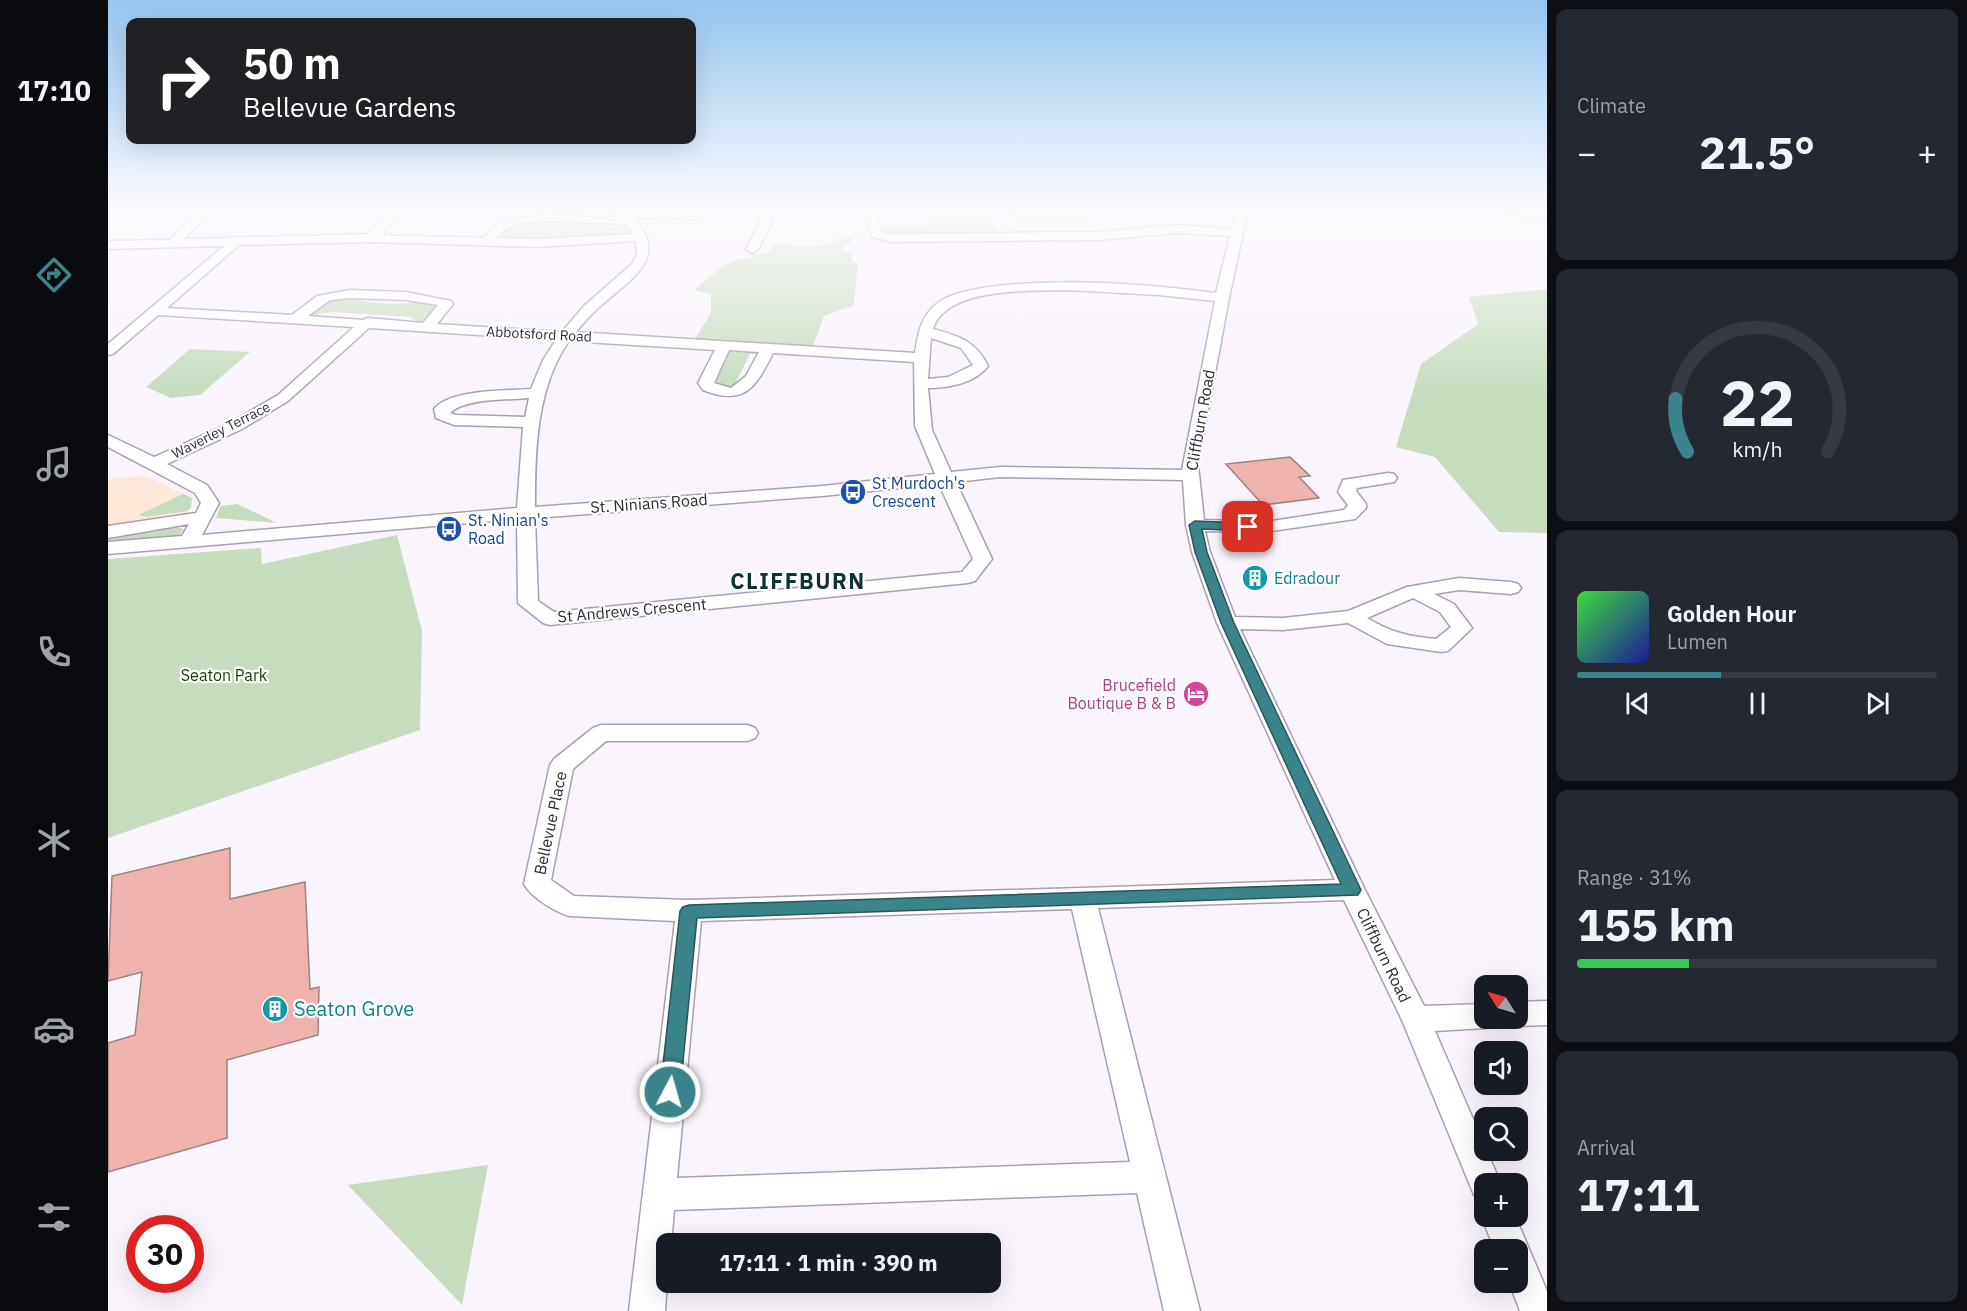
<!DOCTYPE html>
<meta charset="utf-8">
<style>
body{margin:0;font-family:"IBM Plex Sans",sans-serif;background:#242831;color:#f1f3f6;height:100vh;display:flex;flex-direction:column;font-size:22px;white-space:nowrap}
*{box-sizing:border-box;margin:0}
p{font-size:20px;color:#9ea1a6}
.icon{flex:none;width:33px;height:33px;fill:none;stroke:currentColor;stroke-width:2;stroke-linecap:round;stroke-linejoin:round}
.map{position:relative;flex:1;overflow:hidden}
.sheet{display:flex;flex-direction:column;gap:9px;padding:9px;background:#0d0f14;width:420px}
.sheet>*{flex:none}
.banner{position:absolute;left:18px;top:18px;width:570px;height:126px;border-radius:12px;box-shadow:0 6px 24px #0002;background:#202124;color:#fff;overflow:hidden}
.needle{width:39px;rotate:307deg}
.tools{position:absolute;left:1366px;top:975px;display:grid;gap:12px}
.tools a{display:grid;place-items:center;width:54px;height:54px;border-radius:12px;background:#171b24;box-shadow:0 6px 24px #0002;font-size:30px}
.speed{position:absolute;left:18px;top:1215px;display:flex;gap:12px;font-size:30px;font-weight:700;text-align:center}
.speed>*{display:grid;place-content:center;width:78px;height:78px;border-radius:50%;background:#171b24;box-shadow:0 6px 24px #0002;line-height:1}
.speed .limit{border:9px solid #d22;background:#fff;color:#111}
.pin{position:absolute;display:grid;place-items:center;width:51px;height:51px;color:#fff;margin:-26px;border-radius:12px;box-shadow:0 3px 9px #0006}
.me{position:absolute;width:66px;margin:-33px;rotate:6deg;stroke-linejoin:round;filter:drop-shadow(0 0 4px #0008)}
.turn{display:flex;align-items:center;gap:21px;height:126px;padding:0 18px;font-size:27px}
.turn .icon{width:78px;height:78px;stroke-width:2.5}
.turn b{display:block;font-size:42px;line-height:51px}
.big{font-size:45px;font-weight:700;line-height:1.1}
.sheet .card{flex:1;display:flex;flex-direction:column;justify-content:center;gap:9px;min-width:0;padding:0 21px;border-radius:12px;background:#242831}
.sheet .dial{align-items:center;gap:0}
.dial svg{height:156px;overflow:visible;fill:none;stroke:#363941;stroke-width:7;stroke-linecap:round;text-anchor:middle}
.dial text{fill:#f1f3f6;stroke:none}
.song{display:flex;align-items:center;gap:18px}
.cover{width:72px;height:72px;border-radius:9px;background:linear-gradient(135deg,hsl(120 70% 55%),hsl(240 70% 35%))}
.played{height:6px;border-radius:3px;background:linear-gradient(90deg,#3c848b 40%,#363941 40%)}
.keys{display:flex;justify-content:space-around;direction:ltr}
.heat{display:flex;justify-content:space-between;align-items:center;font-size:33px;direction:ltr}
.charge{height:9px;border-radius:4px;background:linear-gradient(90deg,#34c759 31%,#363941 0)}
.trip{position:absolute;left:548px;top:1233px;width:345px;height:60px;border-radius:12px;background:#171b24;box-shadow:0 6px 24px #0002;font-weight:700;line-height:60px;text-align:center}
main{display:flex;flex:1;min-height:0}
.tab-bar{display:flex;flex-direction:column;width:108px;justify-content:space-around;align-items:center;background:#090b0e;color:#9ea1a6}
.tab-bar .icon{width:42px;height:42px}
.tab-bar .selected{color:#3c848b}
.tab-bar b{font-size:27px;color:#f1f3f6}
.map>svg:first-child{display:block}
.commercial{fill:#fde9d9}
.green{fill:#c7dcbf}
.building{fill:#edb3ac;stroke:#9c837f;stroke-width:1.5}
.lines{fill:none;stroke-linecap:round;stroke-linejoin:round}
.minor-casing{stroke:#ab9eb2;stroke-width:3}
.minor{fill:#fff;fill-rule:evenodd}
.route{fill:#3c848b;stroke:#27565a;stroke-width:1.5}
.labels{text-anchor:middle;stroke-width:4.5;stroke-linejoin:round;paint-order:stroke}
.far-street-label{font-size:14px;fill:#302a32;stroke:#fff}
.street-label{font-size:16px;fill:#302a32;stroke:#fff}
.transit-label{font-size:16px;fill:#164399;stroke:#fff;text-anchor:start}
.culture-label{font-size:16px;fill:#0d838f;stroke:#fff;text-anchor:start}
.park-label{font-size:16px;fill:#133c00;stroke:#fff}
.hotel-label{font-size:16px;fill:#b23c85;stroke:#fff;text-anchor:end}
.near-culture-label{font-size:20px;fill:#0d838f;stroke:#fff;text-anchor:start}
.district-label{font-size:22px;font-weight:bold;letter-spacing:1.5px;fill:#0f3235;stroke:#fff}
</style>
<main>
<nav class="tab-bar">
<b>17:10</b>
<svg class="icon selected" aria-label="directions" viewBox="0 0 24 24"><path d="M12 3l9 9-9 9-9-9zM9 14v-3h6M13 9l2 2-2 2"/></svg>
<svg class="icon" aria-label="music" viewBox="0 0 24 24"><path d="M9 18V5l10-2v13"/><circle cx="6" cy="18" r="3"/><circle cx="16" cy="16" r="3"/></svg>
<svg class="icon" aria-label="phone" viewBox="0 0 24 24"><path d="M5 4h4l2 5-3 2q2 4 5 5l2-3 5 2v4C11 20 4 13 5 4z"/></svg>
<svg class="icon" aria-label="climate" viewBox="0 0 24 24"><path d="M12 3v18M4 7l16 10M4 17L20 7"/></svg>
<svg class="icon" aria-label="car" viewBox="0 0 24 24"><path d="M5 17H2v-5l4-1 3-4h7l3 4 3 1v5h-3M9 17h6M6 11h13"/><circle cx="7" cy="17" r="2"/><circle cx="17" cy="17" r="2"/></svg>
<svg class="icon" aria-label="filters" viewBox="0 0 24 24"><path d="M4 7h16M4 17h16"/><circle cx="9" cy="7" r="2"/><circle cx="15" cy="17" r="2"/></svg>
</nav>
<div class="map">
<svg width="1439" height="1311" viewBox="0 0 1439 1311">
<rect width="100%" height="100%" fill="#faf4fd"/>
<path class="commercial" d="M37,476l47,22 -8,29 -13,-2 -63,10v-56z"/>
<g class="green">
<path d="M826,214l58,2 3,17 -97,2 -13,-3 -3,-9 8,4 37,-1 5,-3 -1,-7z"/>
<path d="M419,220l90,3 9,2 4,6 -3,3 -69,6 -2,-4c-15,0 -49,7 -60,0l6,-9z"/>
<path d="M755,232l-11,5 -1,6 -9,4 2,5h8v10h6l-4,43 -30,11 -11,30 -119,-6 17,-27v-19l-17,-4c15,-12 36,-34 55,-32l4,-4h14l9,-12 25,5h15z"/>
<path d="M1439,289v244l-48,-1 -64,-75 -39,-10 25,-83 57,-40 -9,-27z"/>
<path d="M236,295c17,10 63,11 82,5l12,10c-6,8 -19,17 -27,7l-79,-5 -24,4 8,-11z"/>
<path d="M82,349l60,3 -50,43 -29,3 -25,-11z"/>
<path d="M622,351l33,2 -13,1 -14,28 13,2 -15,5 -18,-5 -1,-4z"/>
<path d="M75,494l9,4 -1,10 -4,3 -41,6 -8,-2z"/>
<path d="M129,504l40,19 -61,-5 4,-12z"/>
<path d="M65,526l11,3 -5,7 -71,5v-5z"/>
<path d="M289,535l25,96 -2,99 -312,108v-279l153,-11 1,16z"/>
<path d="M380,1165l-26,140 -114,-120z"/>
</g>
<g class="building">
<path d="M1182,457l20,19 -11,1 20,21 -56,7 -37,-41z"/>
<path d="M122,848v51l75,-17 5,107 9,-2 -1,48 -91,25v78l-119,34v-129l27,-8 7,-63 -34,9 4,-105z"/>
</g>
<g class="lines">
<g class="minor-casing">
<g id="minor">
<path d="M92,210h12l-28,29 185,-5 19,-24h12l-18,25 101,3 16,-15 31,-8 89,2 -7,-7 81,4 6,3 -2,2 -64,-1c37,37 0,60 -28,84 -11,9 -20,19 -29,30l339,21c3,-22 7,-42 29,-54 15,-8 36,-11 53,-13 73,-8 147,-2 219,7l14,-57 -54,-3 -78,7 -207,2 -19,-5 -7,-27h12l4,22 10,2 207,-2 78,-7 56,4 4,-19h12l-19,88 -31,167 6,55 61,2 79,-12 4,-5 -10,-13 5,-12 45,-7 6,1 3,4 -3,4 -37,6 -1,3 10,13v4l-11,11 -90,13 -60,-1 5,21 25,65 48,1 65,-7 59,-24 52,-9 52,4 7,2 3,4 -3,4 -7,2 -52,-4 -25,4 20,10 18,24 -24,23 -7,1 -54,-8 -39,-21 -65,7 -43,-1 125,261 59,116 61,-2v14h13l-3,7 -10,3 -50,3 66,153h-16v16l-11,-5 -72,-175 -58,-120 -246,8 102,403h-36l-27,-118 -463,17 -3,34h-5l1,38 -2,29h-36l46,-390 -106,-5c-15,-5 -37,-18 -45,-32l26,-119 4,-6 39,-31 8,-3h146l8,3 3,5 -3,5 -8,3h-141l-33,28 -22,111 23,16 115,4 646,-20 -118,-257 -25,-71 -6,-27 -3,-45 -183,-3 -44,5 36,77 -17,22 -7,2 -418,42 -7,-2 -25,-20 -1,-84 -409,35v-12l74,-6 7,-12 -81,14v-12l88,-13 5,-10 -6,-10 -87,-46v-12l46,22 76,-34 48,-28 76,-68 -196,-12 -45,39 -5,1v-11l116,-98 -116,3v-8l62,-1zM439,221l79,3 7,10 -96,5 -41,-1c13,-16 31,-16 51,-17zM528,241l1,13 -5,10 -48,42 -22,26 -125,-8 16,-20 -2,-3 -45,-9 -56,-2 -33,6 -25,19 -125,-7 72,-63 134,-3 164,5zM959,290l92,5 56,6 -33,169 -182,-3 -49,5 -19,-42 -4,-42c21,0 47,-5 60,-22 -12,-25 -29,-30 -55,-37 12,-42 98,-38 134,-39zM242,298l56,2 32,5 -15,18 -55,-5 -5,2 -55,-4 22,-16zM261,328l187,12 -13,20 -12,29c-24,2 -81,0 -97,20l2,9 18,7 69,2 -6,81 -315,27 17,-32 -12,-18 -40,-21 75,-35 46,-28zM823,338l30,10 12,17 -25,12 -20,2zM461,341l146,9 -17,33 5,7c41,16 52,-1 70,-37l141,9 1,64 20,48 -113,12 -287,21c0,-56 1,-119 34,-166zM621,350l30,2 -13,24 -15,12 -17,-5zM421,398l-4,19 -69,-2 -6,-2c15,-15 58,-13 79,-15zM831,484l34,75 -11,13 -408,40 -16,-11 -3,-83 287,-22zM1305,598l27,14 11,15 -15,12c-26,-2 -46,-7 -69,-21zM964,909l58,253 -453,16 24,-257z"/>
<path d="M648,210h12l4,12 -14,27 -6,4 -6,-4 14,-27z"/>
<path d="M909,210l62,2 6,3 -6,3 -61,-2 -6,-3z"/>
<path d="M1394,210h22l23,5v6l-43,-9z"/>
<path d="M1439,1001v24l-29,1 -10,-3 -2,-5h12v-16z"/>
<path d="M1377,1208v8h30l32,75v20h-27l-11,-29h9v-32h-23l-14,-34z"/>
</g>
</g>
<use href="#minor" class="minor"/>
</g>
<linearGradient id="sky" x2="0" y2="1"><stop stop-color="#94c6ef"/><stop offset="0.53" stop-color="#fdfafe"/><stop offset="1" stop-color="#fdfafe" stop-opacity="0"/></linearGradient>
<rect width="1439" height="393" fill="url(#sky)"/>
<path class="route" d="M1087,521l53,2 5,4 -5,4 -46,-2 5,23 27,71 127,267 -3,5 -661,23 -17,174 -3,7 -7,2 -7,-2 -3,-7 20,-181 3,-4 6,-2 652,-21 -120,-261 -26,-71 -6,-27z"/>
<defs>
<g id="bus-disc" transform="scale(1.35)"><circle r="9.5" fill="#1a4fb4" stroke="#fff"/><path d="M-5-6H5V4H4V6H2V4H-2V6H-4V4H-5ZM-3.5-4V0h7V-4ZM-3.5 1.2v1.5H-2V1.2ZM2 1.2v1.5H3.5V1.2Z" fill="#fff"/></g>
<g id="building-disc" transform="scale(1.35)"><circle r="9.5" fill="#0f9aa8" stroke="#fff"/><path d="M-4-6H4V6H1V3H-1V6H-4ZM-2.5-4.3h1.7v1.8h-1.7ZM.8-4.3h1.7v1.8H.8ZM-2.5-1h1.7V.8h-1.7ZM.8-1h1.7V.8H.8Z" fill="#fff"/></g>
<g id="hotel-disc" transform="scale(1.35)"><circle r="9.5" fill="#d1479c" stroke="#fff"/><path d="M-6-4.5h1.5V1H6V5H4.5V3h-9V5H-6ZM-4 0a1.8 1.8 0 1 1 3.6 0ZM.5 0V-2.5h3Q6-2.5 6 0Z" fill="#fff"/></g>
</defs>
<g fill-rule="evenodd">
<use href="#bus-disc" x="745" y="492"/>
<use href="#bus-disc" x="341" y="529"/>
<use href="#building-disc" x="1147" y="578"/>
<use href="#hotel-disc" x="1088" y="694"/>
<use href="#building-disc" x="167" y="1009"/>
</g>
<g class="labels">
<g class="far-street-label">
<text transform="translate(431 334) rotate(3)" y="5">Abbotsford Road</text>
<text transform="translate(113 430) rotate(-27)" y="5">Waverley Terrace</text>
</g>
<g class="street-label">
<text transform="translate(1092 420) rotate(-80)" y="6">Cliffburn Road</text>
<text transform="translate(541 503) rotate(-4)" y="6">St. Ninians Road</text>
<text transform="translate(524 610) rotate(-5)" y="6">St Andrews Crescent</text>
<text transform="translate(442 823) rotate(-78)" y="6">Bellevue Place</text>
<text transform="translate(1276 955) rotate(64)" y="6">Cliffburn Road</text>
</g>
<g class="transit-label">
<text x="764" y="489">St Murdoch's<tspan x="764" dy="18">Crescent</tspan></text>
<text x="360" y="526">St. Ninian's<tspan x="360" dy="18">Road</tspan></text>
</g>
<g class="culture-label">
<text x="1166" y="584">Edradour</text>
</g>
<g class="park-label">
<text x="116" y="681">Seaton Park</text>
</g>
<g class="hotel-label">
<text x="1068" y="691">Brucefield<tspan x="1068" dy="18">Boutique B &amp; B</tspan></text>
</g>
<g class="near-culture-label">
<text x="186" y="1016">Seaton Grove</text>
</g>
<g class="district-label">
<text x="690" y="589">CLIFFBURN</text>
</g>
</g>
</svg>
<div class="tools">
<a><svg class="needle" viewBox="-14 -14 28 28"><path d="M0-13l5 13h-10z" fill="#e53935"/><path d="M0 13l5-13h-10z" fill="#9ea1a6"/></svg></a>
<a><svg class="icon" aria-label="sound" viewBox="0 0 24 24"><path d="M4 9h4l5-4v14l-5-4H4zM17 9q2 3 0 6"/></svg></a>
<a><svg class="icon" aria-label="search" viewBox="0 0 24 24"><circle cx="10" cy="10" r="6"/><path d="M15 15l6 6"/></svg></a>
<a>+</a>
<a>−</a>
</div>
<div class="speed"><div class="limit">30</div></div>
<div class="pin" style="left:1140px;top:527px;background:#d93025"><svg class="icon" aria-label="arrive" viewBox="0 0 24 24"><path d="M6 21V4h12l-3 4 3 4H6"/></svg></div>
<svg class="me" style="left:562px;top:1092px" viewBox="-20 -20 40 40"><circle r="17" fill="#3c848b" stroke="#fff" stroke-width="3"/><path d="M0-11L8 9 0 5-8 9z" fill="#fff"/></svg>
<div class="trip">17:11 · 1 min · 390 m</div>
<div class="banner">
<div class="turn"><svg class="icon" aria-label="right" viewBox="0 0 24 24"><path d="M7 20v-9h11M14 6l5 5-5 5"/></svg><div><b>50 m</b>Bellevue Gardens</div></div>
</div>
</div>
<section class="sheet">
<div class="card"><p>Climate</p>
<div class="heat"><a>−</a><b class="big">21.5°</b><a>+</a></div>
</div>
<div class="card dial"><svg viewBox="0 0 100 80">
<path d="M14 69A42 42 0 1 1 86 69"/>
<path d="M14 69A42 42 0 0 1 8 42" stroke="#3c848b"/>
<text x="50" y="56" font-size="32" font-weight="700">22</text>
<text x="50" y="72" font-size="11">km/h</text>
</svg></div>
<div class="card">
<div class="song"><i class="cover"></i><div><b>Golden Hour</b><p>Lumen</p></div></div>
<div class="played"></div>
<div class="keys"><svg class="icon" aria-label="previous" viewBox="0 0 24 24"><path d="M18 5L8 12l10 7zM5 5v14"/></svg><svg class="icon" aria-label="pause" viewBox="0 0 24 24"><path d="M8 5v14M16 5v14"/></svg><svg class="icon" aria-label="next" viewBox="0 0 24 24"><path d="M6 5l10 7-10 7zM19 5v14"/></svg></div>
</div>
<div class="card"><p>Range · 31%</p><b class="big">155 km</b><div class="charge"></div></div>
<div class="card"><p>Arrival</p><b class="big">17:11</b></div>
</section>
</main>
